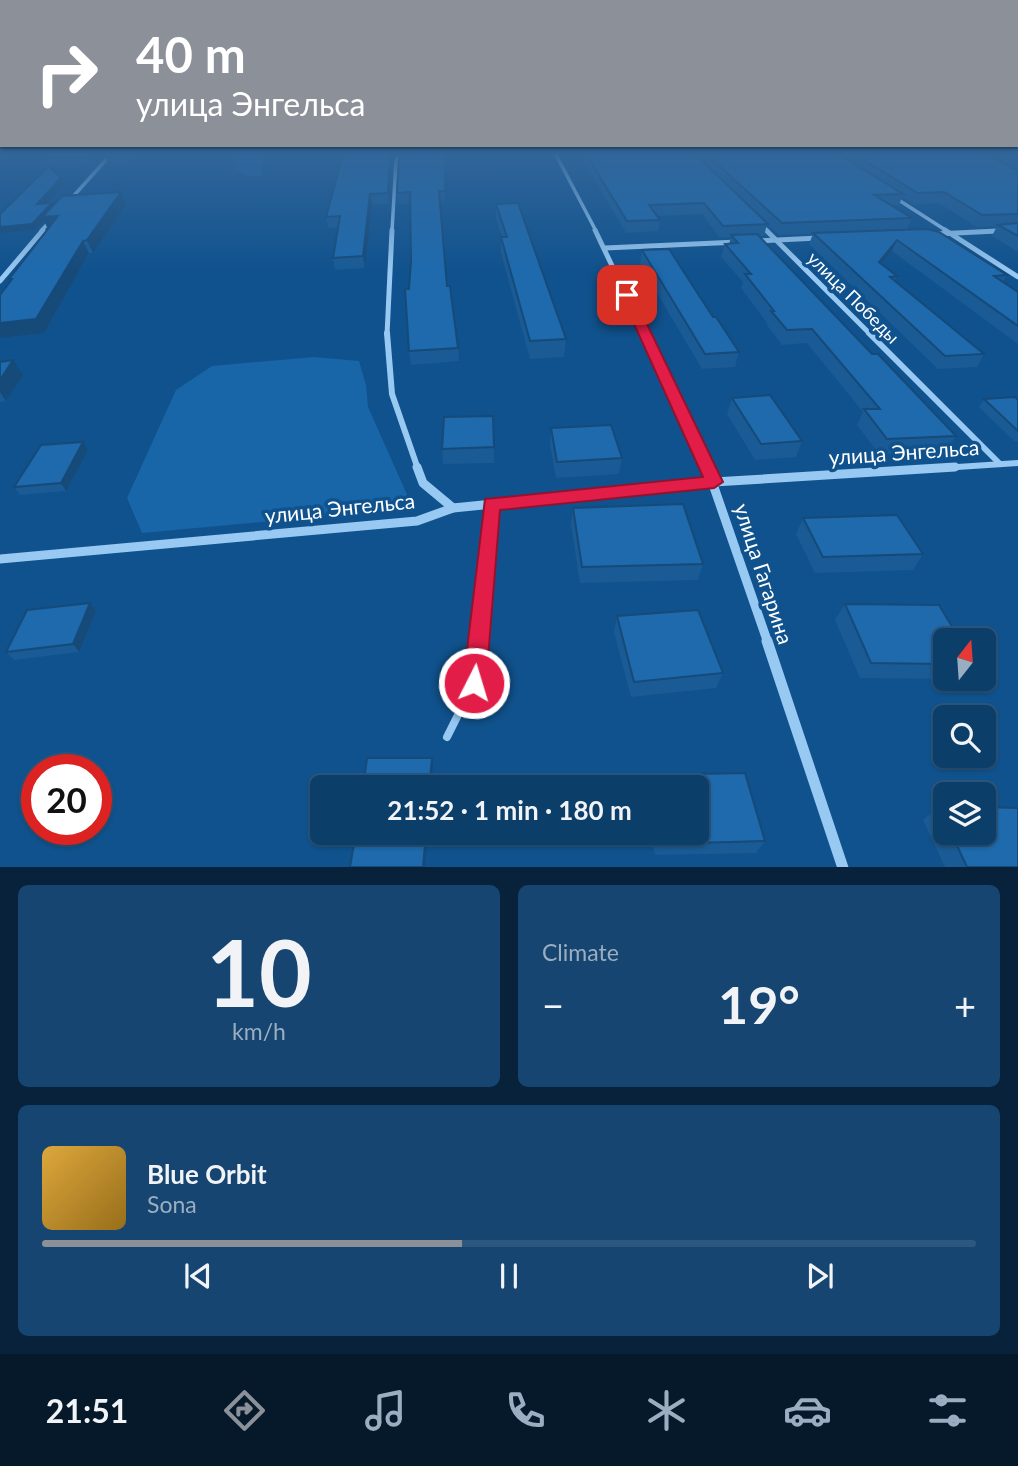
<!DOCTYPE html>
<meta charset="utf-8">
<style>
body{margin:0;font-family:Lato,sans-serif;background:#154570;color:#f1f3f6;height:100vh;display:flex;flex-direction:column;font-size:26px;white-space:nowrap}
*{box-sizing:border-box;margin:0}
p{font-size:23px;color:#9aaec1}
.icon{flex:none;width:38px;height:38px;fill:none;stroke:currentColor;stroke-width:2;stroke-linecap:round;stroke-linejoin:round}
.map{position:relative;height:867px;overflow:hidden}
.details{display:flex;flex-direction:column;gap:18px;padding:18px;background:#07223a;flex:1}
.details>*{flex:none}
.banner{position:absolute;left:0px;top:0px;width:1018px;height:147px;box-shadow:0 2px 5px #0004,0 0 0 2px #2c577e;background:#8c9099;color:#fff;overflow:hidden}
.needle{width:46px;rotate:17deg}
.fabs{position:absolute;left:933px;top:628px;display:grid;gap:14px}
.fabs a{display:grid;place-items:center;width:63px;height:63px;border-radius:10px;background:#0c3e6a;box-shadow:0 2px 5px #0004,0 0 0 2px #2c577e;font-size:35px}
.speed{position:absolute;left:21px;top:754px;display:flex;gap:14px;font-size:35px;font-weight:700;text-align:center}
.speed>*{display:grid;place-content:center;width:91px;height:91px;border-radius:50%;background:#0c3e6a;box-shadow:0 2px 5px #0004,0 0 0 2px #2c577e;line-height:1}
.speed .limit{border:10px solid #d22;background:#fff;color:#111}
.pin{position:absolute;display:grid;place-items:center;width:60px;height:60px;color:#fff;margin:-30px;border-radius:14px;box-shadow:0 4px 10px #0006}
.me{position:absolute;width:77px;margin:-38px;rotate:5deg;stroke-linejoin:round;filter:drop-shadow(0 0 5px #0008)}
.turn{display:flex;align-items:center;gap:24px;height:147px;padding:0 21px;font-size:32px}
.turn .icon{width:91px;height:91px;stroke-width:2.5}
.turn b{display:block;font-size:49px;line-height:60px}
.big{font-size:52px;font-weight:700;line-height:1.1}
.details .widget{flex:1;display:flex;flex-direction:column;justify-content:center;gap:10px;min-width:0;padding:0 24px;border-radius:10px;background:#154570}
.details .dial{align-items:center;gap:0}
.dial b{font-size:91px;line-height:1}
.song{display:flex;align-items:center;gap:21px}
.cover{width:84px;height:84px;border-radius:10px;background:linear-gradient(135deg,hsl(40 70% 55%),hsl(40 70% 35%))}
.played{height:7px;border-radius:4px;background:linear-gradient(90deg,#8c9099 45%,#2c577e 45%)}
.keys{display:flex;justify-content:space-around;direction:ltr}
.heat{display:flex;justify-content:space-between;align-items:center;font-size:38px;direction:ltr}
.details .tiles{flex:1;display:grid;gap:18px;grid-template-columns:1fr 1fr}
.widget:last-child{grid-column:span 2}
.trip{position:absolute;left:310px;top:775px;width:399px;height:70px;border-radius:10px;background:#0c3e6a;box-shadow:0 2px 5px #0004,0 0 0 2px #2c577e;font-weight:700;line-height:70px;text-align:center}
.tab-bar{display:flex;height:112px;justify-content:space-around;align-items:center;background:#05192a;color:#9aaec1}
.tab-bar .icon{width:49px;height:49px}
.tab-bar .active{color:#8c9099}
.tab-bar b{font-size:32px;color:#f1f3f6}
.map>svg:first-child{display:block}
.green{fill:#1865a8}
.lines{fill:none;stroke-linecap:round;stroke-linejoin:round}
.service-far1{stroke:#98c9f2;stroke-width:6}
.service{stroke:#98c9f2;stroke-width:8}
.minor-far4{stroke:#98c9f2;stroke-width:3.5}
.minor-far3{stroke:#98c9f2;stroke-width:5}
.minor-far2{stroke:#98c9f2;stroke-width:6}
.minor-far1{stroke:#98c9f2;stroke-width:9}
.minor{stroke:#98c9f2;stroke-width:11}
.wall{fill:#1a5b95}
.shaded-wall{fill:#154a79}
.building{fill:#1e6aad;stroke:#154a79;stroke-width:2}
.route{fill:#e11d48;stroke:#92132f;stroke-width:2}
.labels{text-anchor:middle;stroke-width:7;stroke-linejoin:round;paint-order:stroke}
.far-street-label{font-size:18px;fill:#fff;stroke:#10528d}
.street-label{font-size:21px;fill:#fff;stroke:#10528d}
</style>
<div class="map">
<svg width="1018" height="868" viewBox="0 0 1018 868">
<rect width="100%" height="100%" fill="#10528d"/>
<g class="green">
<path d="M245,151h27l-11,9 1,16c-16,2 -27,-2 -28,-18z"/>
<path d="M314,357l45,4 7,24 2,22 41,92 -7,10 -260,24 -15,-35 49,-108 36,-24z"/>
</g>
<g class="lines">
<path class="service-far1" d="M478,643l14,-139"/>
<path class="service" d="M447,737l27,-54 4,-42"/>
<g class="minor-far4">
<path d="M554,151l42,80"/>
<path d="M894,197l53,34"/>
<path d="M69,201l45,-50"/>
<path d="M760,224l7,7"/>
<path d="M41,231l10,-11"/>
<path d="M392,231l4,-70 5,-10"/>
<path d="M989,231l29,-1"/>
</g>
<g class="minor-far3">
<path d="M595,230l50,105"/>
<path d="M766,230l105,105"/>
<path d="M945,230l73,47"/>
<path d="M935,234l83,-4"/>
<path d="M756,241l62,-3"/>
<path d="M605,248l133,-6"/>
<path d="M0,281l43,-51"/>
<path d="M387,335l5,-105"/>
</g>
<g class="minor-far2">
<path d="M387,333l5,61 26,75"/>
<path d="M645,333l63,136"/>
<path d="M869,333l131,131"/>
<path d="M927,469l91,-6"/>
</g>
<g class="minor-far1">
<path d="M417,467l6,16 30,25"/>
<path d="M707,467l61,176"/>
<path d="M0,559l417,-38 36,-13 261,-26 241,-15"/>
</g>
<path class="minor" d="M767,641l76,227"/>
</g>
<g class="wall">
<path d="M152,151l-10,11 -34,2 -3,-9 -9,10 -47,2 12,11 3,6 -18,19 7,3 68,-14 5,12 -33,49h-4l-45,80 -44,5v-43l48,-67 -4,-7 -9,9 -35,3v-19l48,-47h-5l-4,-8z"/>
<path d="M344,151h52l-4,9 -3,44 -17,1 -7,63 -30,2 -2,-12 5,-31 -10,1 -2,-11z"/>
<path d="M400,151h46l-1,50 -5,1 7,84 11,62 1,13 -48,4 -2,-14v-62l2,-28 -1,-58 -12,1 -1,-11z"/>
<path d="M577,151h441v101l-26,-16 5,-10 -21,1 -37,-24 -25,1 -12,-7 -3,8h-8l21,13 -5,11 100,46 -4,7 15,10v52l-126,-93 -10,13 15,12 -2,5 89,73 -7,13 -39,2 -129,-125 4,-10 -34,1 -12,-11 -3,12h-5l113,118 84,82 -10,16 -67,2 -22,-29 6,-13 -56,-69 -25,2 -15,-20v-2l-26,-35 2,-6 -22,-25 4,-13h4l2,-7 -11,1 -18,-24 -44,2 2,4 -2,11 -32,2z"/>
<path d="M496,204l70,135 -2,18 -34,2 -29,-106v-16h1l-6,-18z"/>
<path d="M642,250l71,67 26,35 -4,15 -33,2 -62,-105z"/>
<path d="M0,362l23,13 -17,26 -6,1z"/>
<path d="M732,398l70,43 -6,16 -41,3 -28,-46z"/>
<path d="M984,399l34,1v41h-4l-35,-34z"/>
<path d="M493,416l1,47 -51,1 -1,-15z"/>
<path d="M551,428l71,30 -3,16 -63,4 -6,-34z"/>
<path d="M88,450l-22,41 -46,4 -6,-8z"/>
<path d="M573,508l130,56 -5,16 -118,3 -9,-59z"/>
<path d="M803,518l120,36 -10,16 -98,3 -19,-39z"/>
<path d="M90,603l6,8 -17,41 -65,8 -8,-8z"/>
<path d="M845,604l100,36v39h15h-1l-99,-1 -25,-58z"/>
<path d="M617,616l106,57 -7,15 -85,9 -17,-65z"/>
<path d="M745,773l20,68 -9,12 -101,2 -4,-22h45v-45h-52l5,-13z"/>
<path d="M939,807h6v26h39l34,34h-73l-22,-47z"/>
</g>
<g class="shaded-wall">
<path d="M97,151h12l-13,14 -4,-9z"/>
<path d="M141,151h11l-10,11 -3,-8z"/>
<path d="M391,151h5l-4,9 -3,44 -1,-11z"/>
<path d="M61,178l3,6 -24,26 -3,-6z"/>
<path d="M121,192l5,12 -33,49 -6,-13z"/>
<path d="M370,194l2,11 -7,63 -2,-12z"/>
<path d="M52,203l6,13 -10,13 -4,-8 -9,9 -35,3v-6z"/>
<path d="M897,240l-5,11 -18,22 5,-11z"/>
<path d="M83,241l6,12 -45,80 -44,5v-15z"/>
<path d="M13,360l10,15 -17,26 -6,-9v-12z"/>
<path d="M83,442l5,8 -22,41 -5,-8z"/>
<path d="M90,603l6,8 -17,41 -6,-8z"/>
<path d="M432,758l1,7 -2,23h-2z"/>
<path d="M426,833h2l-3,34h-2z"/>
</g>
<g class="building">
<path d="M48,151h49l-5,5 -53,3z"/>
<path d="M109,151h32l-2,3 -34,1z"/>
<path d="M344,151h47l-3,42 -18,1 -7,62 -30,2 7,-42 -14,1z"/>
<path d="M400,151h46l-1,40h-6l8,95h3l8,62 -49,3 -4,-62h4l2,-28 -1,-69 -13,1z"/>
<path d="M584,151h108l76,73 -45,2 -19,-23 -55,2 11,15 -33,1z"/>
<path d="M703,151h131l69,43 -29,1 38,23 -130,5z"/>
<path d="M849,151h130l39,19v44l-36,1 -38,-23 -26,1z"/>
<path d="M998,151h20v9z"/>
<path d="M49,166l12,12 -24,26 15,-1 -20,21 -32,3v-13z"/>
<path d="M121,192l-34,48 -4,1 -47,78 -36,4v-28l12,-16h-3l49,-63 -16,1 20,-21z"/>
<path d="M518,203l48,136 -36,2 -29,-104h6l-11,-33z"/>
<path d="M1018,223v13l-20,-11z"/>
<path d="M927,229l12,3 68,43 -13,1 24,16v34l-121,-86 -18,22 18,14 -7,1 94,77 -39,2 -132,-123z"/>
<path d="M757,234l115,120h6l78,82 -69,3 -23,-30h16l-68,-80 -25,1 -16,-19h3l-29,-37h6l-26,-30 13,-1 -7,-8z"/>
<path d="M669,249l44,68h3l23,35 -34,2 -63,-104z"/>
<path d="M13,360l-13,20v-18z"/>
<path d="M770,395l32,46 -41,3 -29,-46z"/>
<path d="M1015,397l3,3v31l-34,-32z"/>
<path d="M493,416l1,31 -52,2 2,-32z"/>
<path d="M611,425l11,33 -65,4 -6,-34z"/>
<path d="M83,442l-22,41 -47,4 27,-42z"/>
<path d="M683,504l20,60 -121,3 -9,-59z"/>
<path d="M897,515l26,39 -100,3 -20,-39z"/>
<path d="M90,603l-17,41 -67,8 21,-42z"/>
<path d="M845,604l94,1 21,35h-15v24l-74,-1z"/>
<path d="M698,610l25,63 -89,9 -17,-66z"/>
<path d="M367,758h65l-3,30h-66z"/>
<path d="M745,773l20,68 -104,3 -2,-11h37v-45h-45l-2,-13z"/>
<path d="M939,807h6v13z"/>
<path d="M984,807l34,1v59h-51l-16,-34h33z"/>
<path d="M356,833h70l-3,34h-73z"/>
</g>
<linearGradient id="sky" x2="0" y2="1"><stop stop-color="#092d4e"/><stop offset="0.56" stop-color="#31669a"/><stop offset="1" stop-color="#31669a" stop-opacity="0"/></linearGradient>
<rect width="1018" height="272" fill="url(#sky)"/>
<path class="route" d="M627,291l6,4 90,187 -9,6 -214,22 -14,173 -4,8 -8,3 -8,-3 -3,-8 22,-184 218,-22 -82,-182z"/>
<g class="labels">
<g class="far-street-label">
<text transform="translate(853 298) rotate(45)" y="6">улица Победы</text>
</g>
<g class="street-label">
<text transform="translate(904 453) rotate(-4)" y="7">улица Энгельса</text>
<text transform="translate(340 509) rotate(-6)" y="7">улица Энгельса</text>
<text transform="translate(763 574) rotate(72)" y="7">улица Гагарина</text>
</g>
</g>
</svg>
<div class="fabs">
<a><svg class="needle" viewBox="-14 -14 28 28"><path d="M0-13l5 13h-10z" fill="#e53935"/><path d="M0 13l5-13h-10z" fill="#9aaec1"/></svg></a>
<a><svg class="icon" aria-label="search" viewBox="0 0 24 24"><circle cx="10" cy="10" r="6"/><path d="M15 15l6 6"/></svg></a>
<a><svg class="icon" aria-label="layers" viewBox="0 0 24 24"><path d="M12 4l9 5-9 5-9-5zM3 14l9 5 9-5"/></svg></a>
</div>
<div class="speed"><div class="limit">20</div></div>
<div class="pin" style="left:627px;top:295px;background:#d93025"><svg class="icon" aria-label="arrive" viewBox="0 0 24 24"><path d="M6 21V4h12l-3 4 3 4H6"/></svg></div>
<svg class="me" style="left:474px;top:683px" viewBox="-20 -20 40 40"><circle r="17" fill="#e11d48" stroke="#fff" stroke-width="3"/><path d="M0-11L8 9 0 5-8 9z" fill="#fff"/></svg>
<div class="trip">21:52 · 1 min · 180 m</div>
<div class="banner">
<div class="turn"><svg class="icon" aria-label="right" viewBox="0 0 24 24"><path d="M7 20v-9h11M14 6l5 5-5 5"/></svg><div><b>40 m</b>улица Энгельса</div></div>
</div>
</div>
<section class="details">
<div class="tiles">
<div class="widget dial"><b>10</b><p>km/h</p></div>
<div class="widget"><p>Climate</p>
<div class="heat"><a>−</a><b class="big">19°</b><a>+</a></div>
</div>
<div class="widget">
<div class="song"><i class="cover"></i><div><b>Blue Orbit</b><p>Sona</p></div></div>
<div class="played"></div>
<div class="keys"><svg class="icon" aria-label="previous" viewBox="0 0 24 24"><path d="M18 5L8 12l10 7zM5 5v14"/></svg><svg class="icon" aria-label="pause" viewBox="0 0 24 24"><path d="M8 5v14M16 5v14"/></svg><svg class="icon" aria-label="next" viewBox="0 0 24 24"><path d="M6 5l10 7-10 7zM19 5v14"/></svg></div>
</div>
</div>
</section>
<nav class="tab-bar">
<b>21:51</b>
<svg class="icon active" aria-label="directions" viewBox="0 0 24 24"><path d="M12 3l9 9-9 9-9-9zM9 14v-3h6M13 9l2 2-2 2"/></svg>
<svg class="icon" aria-label="music" viewBox="0 0 24 24"><path d="M9 18V5l10-2v13"/><circle cx="6" cy="18" r="3"/><circle cx="16" cy="16" r="3"/></svg>
<svg class="icon" aria-label="phone" viewBox="0 0 24 24"><path d="M5 4h4l2 5-3 2q2 4 5 5l2-3 5 2v4C11 20 4 13 5 4z"/></svg>
<svg class="icon" aria-label="climate" viewBox="0 0 24 24"><path d="M12 3v18M4 7l16 10M4 17L20 7"/></svg>
<svg class="icon" aria-label="car" viewBox="0 0 24 24"><path d="M5 17H2v-5l4-1 3-4h7l3 4 3 1v5h-3M9 17h6M6 11h13"/><circle cx="7" cy="17" r="2"/><circle cx="17" cy="17" r="2"/></svg>
<svg class="icon" aria-label="filters" viewBox="0 0 24 24"><path d="M4 7h16M4 17h16"/><circle cx="9" cy="7" r="2"/><circle cx="15" cy="17" r="2"/></svg>
</nav>
